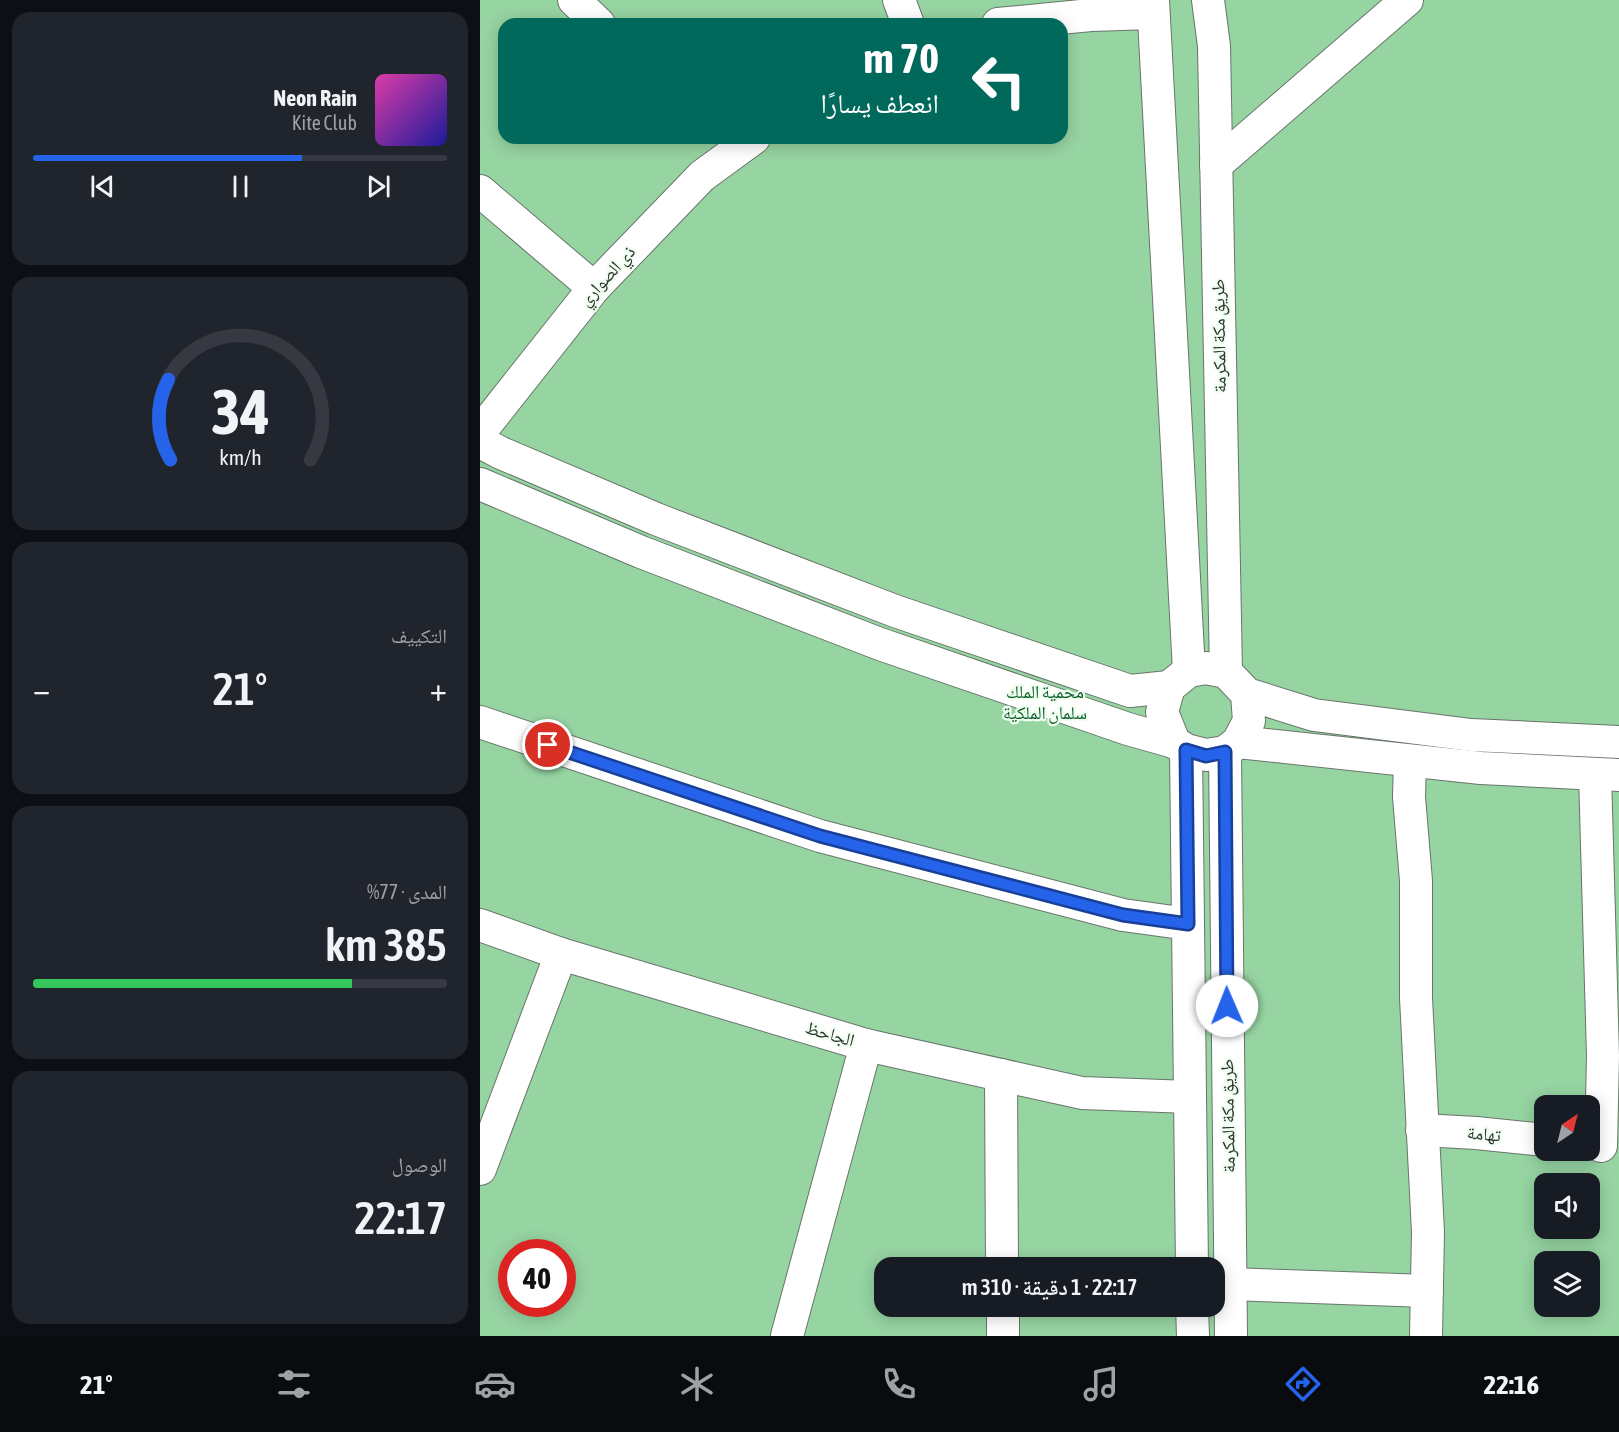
<!DOCTYPE html>
<html lang="ar">
<meta charset="utf-8">
<style>
body{margin:0;font-family:"Asap Condensed","Noto Naskh Arabic",sans-serif;background:#20242c;color:#f1f3f6;direction:rtl;height:100vh;display:flex;flex-direction:column;font-size:22px;white-space:nowrap}
*{box-sizing:border-box;margin:0}
p{font-size:20px;color:#9ea1a6}
.icon{flex:none;width:33px;height:33px;fill:none;stroke:currentColor;stroke-width:2;stroke-linecap:round;stroke-linejoin:round}
.map{position:relative;flex:1;overflow:hidden;direction:ltr}
.side{display:flex;flex-direction:column;gap:12px;padding:12px;background:#0d0f14;width:480px}
.side>*{flex:none}
.hud{position:absolute;left:18px;top:18px;width:570px;height:126px;border-radius:18px;box-shadow:0 3px 15px #0003;direction:rtl;background:#00695c;color:#fff;overflow:hidden}
.needle{width:39px;rotate:35deg}
.fabs{position:absolute;left:1054px;top:1095px;display:grid;gap:12px}
.fabs a{display:grid;place-items:center;width:66px;height:66px;border-radius:12px;background:#171b24;box-shadow:0 3px 15px #0003;font-size:30px}
.speed{position:absolute;left:18px;top:1239px;display:flex;gap:12px;font-size:30px;font-weight:700;text-align:center}
.speed>*{display:grid;place-content:center;width:78px;height:78px;border-radius:50%;background:#171b24;box-shadow:0 3px 15px #0003;line-height:1}
.speed .limit{border:9px solid #d22;background:#fff;color:#111}
.pin{position:absolute;display:grid;place-items:center;width:51px;height:51px;color:#fff;margin:-26px;border:3px solid #fff;border-radius:50%;box-shadow:0 2px 6px #0007}
.me{position:absolute;width:66px;margin:-33px;rotate:359deg;stroke-linejoin:round;filter:drop-shadow(0 0 4px #0008)}
.turn{display:flex;align-items:center;gap:21px;height:126px;padding:0 30px;font-size:27px}
.turn .icon{width:78px;height:78px;stroke-width:2.5}
.turn b{display:block;font-size:42px;line-height:51px}
.big{font-size:45px;font-weight:600;line-height:1.1}
.side .card{flex:1;display:flex;flex-direction:column;justify-content:center;gap:9px;min-width:0;padding:0 21px;border-radius:18px;background:#20242c}
.side .dial{align-items:center;gap:0}
.dial svg{height:156px;overflow:visible;fill:none;stroke:#363941;stroke-width:7;stroke-linecap:round;text-anchor:middle}
.dial text{fill:#f1f3f6;stroke:none}
.song{display:flex;align-items:center;gap:18px}
.cover{width:72px;height:72px;border-radius:9px;background:linear-gradient(135deg,hsl(320 70% 55%),hsl(240 70% 35%))}
.played{height:6px;border-radius:3px;background:linear-gradient(90deg,#2563eb 65%,#363941 65%)}
.keys{display:flex;justify-content:space-around;direction:ltr}
.heat{display:flex;justify-content:space-between;align-items:center;font-size:33px;direction:ltr}
.charge{height:9px;border-radius:4px;background:linear-gradient(90deg,#34c759 77%,#363941 0)}
.trip{position:absolute;left:394px;top:1257px;width:351px;height:60px;border-radius:18px;background:#171b24;box-shadow:0 3px 15px #0003;font-weight:600;line-height:60px;text-align:center;direction:rtl}
.tabs{display:flex;height:96px;justify-content:space-around;align-items:center;background:#090b0e;color:#9ea1a6}
.tabs .icon{width:42px;height:42px}
.tabs .current{color:#2563eb}
.tabs b{font-size:27px;color:#f1f3f6}
main{display:flex;flex:1;min-height:0}
.map>svg:first-child{display:block}
.green{fill:#96d4a2;fill-rule:evenodd}
.lines{fill:none;stroke-linecap:round;stroke-linejoin:round}
.minor-casing{stroke:#69756b;stroke-width:34}
.minor{stroke:#fff;stroke-width:32}
.route-casing{stroke:#184099;stroke-width:15}
.route{stroke:#2563eb;stroke-width:10}
.labels{text-anchor:middle;stroke-width:4.5;stroke-linejoin:round;paint-order:stroke}
.street-label{font-size:18px;fill:#2e332e;stroke:#effef1}
.park-label{font-size:18px;fill:#0b5e29;stroke:#effef1}
</style>
<main>
<div class="map">
<svg width="1139" height="1336" viewBox="0 0 1139 1336">
<rect width="100%" height="100%" fill="#e2f0e4"/>
<path class="green" d="M0,0h1139v1336h-1139zM24,24h558v114h-558zM1065,1106h45v44h-45zM1065,1184h45v44h-45zM32,1252h50v52h-50zM1065,1262h45v44h-45zM405,1268h330v38h-330z"/>
<g class="lines">
<g class="minor-casing">
<g id="minor">
<path d="M94,0l25,24"/>
<path d="M419,0l9,24"/>
<path d="M673,0l36,671"/>
<path d="M728,0l6,46 12,626"/>
<path d="M518,24l93,-9 62,-2"/>
<path d="M736,165l191,-165"/>
<path d="M0,191l114,97"/>
<path d="M0,432l114,-144 108,-112 52,-38"/>
<path d="M0,442l21,11 155,66 239,92 235,80 39,-4"/>
<path d="M0,484l161,68 239,92 248,85 46,13"/>
<path d="M767,694l2,27 -11,21 -13,10 -19,3 -20,-5 -12,-8 -12,-30 7,-25 20,-16 17,-3 20,4 21,22 67,21 157,20 148,7"/>
<path d="M0,722l340,114 303,79 65,9"/>
<path d="M758,742l243,26 138,7"/>
<path d="M706,750l6,518"/>
<path d="M745,752l6,584"/>
<path d="M930,761l-1,36 7,84v117l12,234 -2,104"/>
<path d="M1115,774l8,282 -2,90"/>
<path d="M0,925l81,29 305,91 216,48 108,4"/>
<path d="M521,1075l1,193"/>
<path d="M942,1130l54,3 69,7"/>
<path d="M0,1169l81,-215"/>
<path d="M750,1284l197,7"/>
<path d="M523,1306v30"/>
<path d="M712,1306l1,30"/>
<path d="M307,1336l79,-291"/>
</g>
</g>
<use href="#minor" class="minor"/>
</g>
<g class="lines">
<g class="route-casing">
<path id="route" d="M68,745l272,91 303,79 65,9 -2,-174 20,6 19,-4 2,254"/>
</g>
<use href="#route" class="route"/>
</g>
<g class="labels">
<g class="street-label">
<text transform="translate(127 276) rotate(-48)" y="6">ذي الصواري</text>
<text transform="translate(739 336) rotate(-91)" y="6">طريق مكة المكرمة</text>
<text transform="translate(350 1034) rotate(16)" y="6">الجاحظ</text>
<text transform="translate(748 1116) rotate(-91)" y="6">طريق مكة المكرمة</text>
<text transform="translate(1004 1134) rotate(5)" y="6">تهامة</text>
</g>
<g class="park-label">
<text x="565" y="698">محمية الملك<tspan x="565" dy="21">سلمان الملكية</tspan></text>
</g>
</g>
</svg>
<div class="fabs">
<a><svg class="needle" viewBox="-14 -14 28 28"><path d="M0-13l5 13h-10z" fill="#e53935"/><path d="M0 13l5-13h-10z" fill="#9ea1a6"/></svg></a>
<a><svg class="icon" aria-label="sound" viewBox="0 0 24 24"><path d="M4 9h4l5-4v14l-5-4H4zM17 9q2 3 0 6"/></svg></a>
<a><svg class="icon" aria-label="layers" viewBox="0 0 24 24"><path d="M12 4l9 5-9 5-9-5zM3 14l9 5 9-5"/></svg></a>
</div>
<div class="speed"><div class="limit">40</div></div>
<div class="pin" style="left:68px;top:745px;background:#d93025"><svg class="icon" aria-label="arrive" viewBox="0 0 24 24"><path d="M6 21V4h12l-3 4 3 4H6"/></svg></div>
<svg class="me" style="left:747px;top:1006px" viewBox="-20 -20 40 40"><circle r="19" fill="#fff"/><path d="M0-13L10 11 0 6-10 11z" fill="#2563eb"/></svg>
<div class="trip">22:17 · 1 دقيقة · 310 m</div>
<div class="hud">
<div class="turn"><svg class="icon" aria-label="left" viewBox="0 0 24 24"><path d="M17 20v-9H6M10 6l-5 5 5 5"/></svg><div><b>70 m</b>انعطف يسارًا</div></div>
</div>
</div>
<section class="side">
<div class="card">
<div class="song"><i class="cover"></i><div><b>Neon Rain</b><p>Kite Club</p></div></div>
<div class="played"></div>
<div class="keys"><svg class="icon" aria-label="previous" viewBox="0 0 24 24"><path d="M18 5L8 12l10 7zM5 5v14"/></svg><svg class="icon" aria-label="pause" viewBox="0 0 24 24"><path d="M8 5v14M16 5v14"/></svg><svg class="icon" aria-label="next" viewBox="0 0 24 24"><path d="M6 5l10 7-10 7zM19 5v14"/></svg></div>
</div>
<div class="card dial"><svg viewBox="0 0 100 80">
<path d="M14 69A42 42 0 1 1 86 69"/>
<path d="M14 69A42 42 0 0 1 13 28" stroke="#2563eb"/>
<text x="50" y="56" font-size="32" font-weight="700">34</text>
<text x="50" y="72" font-size="11">km/h</text>
</svg></div>
<div class="card"><p>التكييف</p>
<div class="heat"><a>−</a><b class="big">21°</b><a>+</a></div>
</div>
<div class="card"><p>المدى · 77%</p><b class="big">385 km</b><div class="charge"></div></div>
<div class="card"><p>الوصول</p><b class="big">22:17</b></div>
</section>
</main>
<nav class="tabs">
<b>22:16</b>
<svg class="icon current" aria-label="directions" viewBox="0 0 24 24"><path d="M12 3l9 9-9 9-9-9zM9 14v-3h6M13 9l2 2-2 2"/></svg>
<svg class="icon" aria-label="music" viewBox="0 0 24 24"><path d="M9 18V5l10-2v13"/><circle cx="6" cy="18" r="3"/><circle cx="16" cy="16" r="3"/></svg>
<svg class="icon" aria-label="phone" viewBox="0 0 24 24"><path d="M5 4h4l2 5-3 2q2 4 5 5l2-3 5 2v4C11 20 4 13 5 4z"/></svg>
<svg class="icon" aria-label="climate" viewBox="0 0 24 24"><path d="M12 3v18M4 7l16 10M4 17L20 7"/></svg>
<svg class="icon" aria-label="car" viewBox="0 0 24 24"><path d="M5 17H2v-5l4-1 3-4h7l3 4 3 1v5h-3M9 17h6M6 11h13"/><circle cx="7" cy="17" r="2"/><circle cx="17" cy="17" r="2"/></svg>
<svg class="icon" aria-label="filters" viewBox="0 0 24 24"><path d="M4 7h16M4 17h16"/><circle cx="9" cy="7" r="2"/><circle cx="15" cy="17" r="2"/></svg>
<b>21°</b>
</nav>
